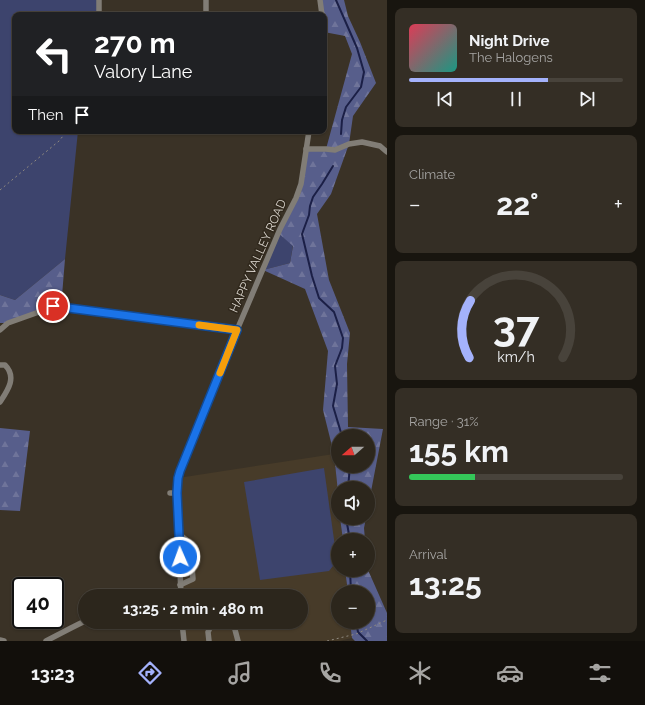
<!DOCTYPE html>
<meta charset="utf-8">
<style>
body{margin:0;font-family:Raleway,sans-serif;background:#342e25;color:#f1f3f6;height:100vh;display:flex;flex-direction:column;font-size:15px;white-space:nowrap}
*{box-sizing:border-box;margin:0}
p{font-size:13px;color:#a6a5a3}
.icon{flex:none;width:22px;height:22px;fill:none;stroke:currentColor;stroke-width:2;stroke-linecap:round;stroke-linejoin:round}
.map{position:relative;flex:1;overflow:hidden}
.side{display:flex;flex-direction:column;gap:8px;padding:8px;background:#18150f;width:258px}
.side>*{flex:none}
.banner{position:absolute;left:12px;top:12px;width:315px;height:122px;border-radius:8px;box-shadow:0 1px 3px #0004,0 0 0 1px #48433b;background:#202124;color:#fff;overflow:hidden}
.needle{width:26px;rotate:250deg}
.buttons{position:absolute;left:331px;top:429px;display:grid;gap:8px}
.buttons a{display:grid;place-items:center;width:44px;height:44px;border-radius:50%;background:#2c261c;box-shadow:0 1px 3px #0004,0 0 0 1px #48433b;font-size:20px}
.speed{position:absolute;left:12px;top:577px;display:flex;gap:8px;font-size:20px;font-weight:700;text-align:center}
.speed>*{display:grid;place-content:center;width:52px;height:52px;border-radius:50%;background:#2c261c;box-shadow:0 1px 3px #0004,0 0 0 1px #48433b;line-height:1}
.speed .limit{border:2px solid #111;border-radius:6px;background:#fff;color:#111}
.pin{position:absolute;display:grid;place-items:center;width:34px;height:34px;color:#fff;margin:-17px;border:2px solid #fff;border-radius:50%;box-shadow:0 1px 4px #0007}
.me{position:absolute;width:44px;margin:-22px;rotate:358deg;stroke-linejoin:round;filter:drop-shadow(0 0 3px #0008)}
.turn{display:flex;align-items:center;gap:14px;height:84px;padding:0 16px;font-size:18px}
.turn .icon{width:52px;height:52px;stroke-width:2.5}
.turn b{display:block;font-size:28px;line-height:34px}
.then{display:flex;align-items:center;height:38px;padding:0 16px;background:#0003;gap:8px;font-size:15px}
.big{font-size:30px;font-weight:700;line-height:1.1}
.side .card{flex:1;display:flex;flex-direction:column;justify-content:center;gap:6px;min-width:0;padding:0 14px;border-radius:8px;background:#342e25}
.side .dial{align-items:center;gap:0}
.dial svg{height:104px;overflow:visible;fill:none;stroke:#48433b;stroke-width:7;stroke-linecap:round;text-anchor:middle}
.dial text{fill:#f1f3f6;stroke:none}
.song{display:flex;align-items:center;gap:12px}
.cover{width:48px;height:48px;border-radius:6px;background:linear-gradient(135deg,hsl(350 70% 55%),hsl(170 70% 35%))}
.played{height:4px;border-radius:2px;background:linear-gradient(90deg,#a4b2fc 65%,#48433b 65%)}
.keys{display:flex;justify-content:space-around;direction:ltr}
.heat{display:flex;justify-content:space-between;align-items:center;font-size:22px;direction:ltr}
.charge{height:6px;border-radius:3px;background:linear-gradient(90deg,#34c759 31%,#48433b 0)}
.trip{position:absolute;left:78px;top:589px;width:230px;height:40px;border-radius:20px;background:#2c261c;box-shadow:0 1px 3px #0004,0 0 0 1px #48433b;font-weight:700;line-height:40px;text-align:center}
.menu{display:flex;height:64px;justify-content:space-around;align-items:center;background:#120f0b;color:#a6a5a3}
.menu .icon{width:28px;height:28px}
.menu .selected{color:#a4b2fc}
.menu b{font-size:18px;color:#f1f3f6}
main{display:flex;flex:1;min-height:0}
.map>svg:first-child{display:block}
.built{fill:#473b29}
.grass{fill:#3d446d}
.forest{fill:url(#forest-firs);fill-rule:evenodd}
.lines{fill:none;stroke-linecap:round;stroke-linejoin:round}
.stream{stroke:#1b1f46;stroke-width:2}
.path{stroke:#908a80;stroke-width:1;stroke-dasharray:2 3;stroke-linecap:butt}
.minor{stroke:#817d76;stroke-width:5.5}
.route-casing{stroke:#114b97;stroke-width:10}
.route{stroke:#1a73e8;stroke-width:7}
.slow{stroke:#f59e0b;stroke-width:7}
.labels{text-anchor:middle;stroke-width:3;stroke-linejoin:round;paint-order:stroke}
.street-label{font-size:12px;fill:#d9d4cc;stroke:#30281c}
</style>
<main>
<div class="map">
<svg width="387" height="641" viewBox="0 0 387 641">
<defs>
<pattern id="forest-firs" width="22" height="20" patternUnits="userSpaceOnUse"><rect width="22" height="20" fill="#575e8b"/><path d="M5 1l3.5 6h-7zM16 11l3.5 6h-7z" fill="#6f749a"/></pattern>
</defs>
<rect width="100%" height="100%" fill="#3a3226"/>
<path class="built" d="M334,454l4,38v26h2l3,22h-5v30h7l3,22h-10v30h12l2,16 -13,3h-155l-2,-19h119v-26h-120l-3,-118z"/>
<g class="grass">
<path d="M0,0h99v15h-84v116h63l-13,128 -50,41 -15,-5z"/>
<path d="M278,233l15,12 -3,18 -27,7z"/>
<path d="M324,468l13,93 -8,10 -69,9 -16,-98z"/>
</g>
<g class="forest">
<path d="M320,0h24l4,16 12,26 16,41 -23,33 -4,28 -18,50 -14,20 12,66 21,53 -3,31 1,63 35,2 -15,78v-19h-30v4l-4,-38 -11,-44 5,-59 -23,-62 -42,-19 27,-7 3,-17 -15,-13 18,-35 10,-49h20l26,-95 -7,-18 -21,-4v-17zM338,436h30v30h-30z"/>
<path d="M65,259l-4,49 -53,15h-8v-28l15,5z"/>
<path d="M0,428l30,3 -10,80 -20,-1z"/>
<path d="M340,518h26l-2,10 1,12h-22z"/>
<path d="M345,570h23l19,43v28h-32l-3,-3 -2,-16h18v-30h-20z"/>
</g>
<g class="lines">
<g class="stream">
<path d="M336,0l21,48 7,24 -3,15 -15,20 -4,13 -1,14"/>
<path d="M333,166l-11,18 -9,13 -3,9 -1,9 -7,19 10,42 7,22 15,14 9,26 -1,10 -7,18 2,18 -4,22 9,30"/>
<path d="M348,488l2,-22"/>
<path d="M346,518l4,22"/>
<path d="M350,570l1,22"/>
<path d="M356,622l2,10 9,9"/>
</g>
<g class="path">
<path d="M0,190l59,-49 8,-10"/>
<path d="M327,641l29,-7 31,-14"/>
</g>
<g class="minor">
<path d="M99,0v15"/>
<path d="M206,0v15"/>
<path d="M320,0l2,15"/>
<path d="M306,149h20l9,1 14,-6 13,-2 18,4 7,6"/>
<path d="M0,330l8,-7 45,-16 184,23"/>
<path d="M0,365h5c12,12 3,25 -5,37"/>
<path d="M170,493h7"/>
<path d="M179,534l11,9 3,36 -13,6"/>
<path d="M181,596l-4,-103 1,-15 2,-7 57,-141 43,-101 16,-31 5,-14 8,-53"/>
<path d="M111,622c14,3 25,2 39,0"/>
<path d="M182,622l2,19"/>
<path d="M0,640l4,1"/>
<path d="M46,641l25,-13 14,-7"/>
<path d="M209,641l-1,-9 3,-6 18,-3 5,3 4,15"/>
</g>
</g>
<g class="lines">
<g class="route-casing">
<path id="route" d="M53,306l184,24 -57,141 -2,7 -1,15 3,64"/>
</g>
<use href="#route" class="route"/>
<path class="slow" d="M199,325l38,5 -17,43"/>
</g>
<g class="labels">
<g class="street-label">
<text transform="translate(258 256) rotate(-66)" y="4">HAPPY VALLEY ROAD</text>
</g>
</g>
</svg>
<div class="buttons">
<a><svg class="needle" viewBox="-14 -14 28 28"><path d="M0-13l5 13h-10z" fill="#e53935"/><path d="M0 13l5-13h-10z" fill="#a6a5a3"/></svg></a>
<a><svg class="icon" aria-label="sound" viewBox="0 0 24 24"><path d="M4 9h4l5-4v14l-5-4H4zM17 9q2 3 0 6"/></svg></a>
<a>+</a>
<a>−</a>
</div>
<div class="speed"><div class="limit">40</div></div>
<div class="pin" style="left:53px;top:306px;background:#d93025"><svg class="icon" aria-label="arrive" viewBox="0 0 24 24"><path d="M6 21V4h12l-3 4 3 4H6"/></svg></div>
<svg class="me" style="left:180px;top:557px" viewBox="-20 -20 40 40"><circle r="17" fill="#1a73e8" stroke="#fff" stroke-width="3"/><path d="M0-11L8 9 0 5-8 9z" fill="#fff"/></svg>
<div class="trip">13:25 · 2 min · 480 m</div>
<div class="banner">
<div class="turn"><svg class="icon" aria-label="left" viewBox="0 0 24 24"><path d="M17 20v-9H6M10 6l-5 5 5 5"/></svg><div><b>270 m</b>Valory Lane</div></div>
<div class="then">Then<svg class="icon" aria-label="arrive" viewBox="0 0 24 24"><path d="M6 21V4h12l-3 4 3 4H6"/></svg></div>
</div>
</div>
<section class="side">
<div class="card">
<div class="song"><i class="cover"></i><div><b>Night Drive</b><p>The Halogens</p></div></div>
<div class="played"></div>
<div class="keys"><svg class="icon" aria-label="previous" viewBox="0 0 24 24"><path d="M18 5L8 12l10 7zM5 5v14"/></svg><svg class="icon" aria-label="pause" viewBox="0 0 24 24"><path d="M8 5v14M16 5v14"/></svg><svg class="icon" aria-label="next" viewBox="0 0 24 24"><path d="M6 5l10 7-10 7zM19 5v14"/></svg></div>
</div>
<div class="card"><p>Climate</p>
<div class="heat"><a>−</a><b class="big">22°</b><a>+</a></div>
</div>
<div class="card dial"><svg viewBox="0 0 100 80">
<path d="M14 69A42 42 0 1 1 86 69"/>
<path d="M14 69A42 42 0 0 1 15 25" stroke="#a4b2fc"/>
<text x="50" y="56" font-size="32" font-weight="700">37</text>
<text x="50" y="72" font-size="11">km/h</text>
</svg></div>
<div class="card"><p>Range · 31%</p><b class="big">155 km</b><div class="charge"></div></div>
<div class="card"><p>Arrival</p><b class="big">13:25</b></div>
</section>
</main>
<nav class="menu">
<b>13:23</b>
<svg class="icon selected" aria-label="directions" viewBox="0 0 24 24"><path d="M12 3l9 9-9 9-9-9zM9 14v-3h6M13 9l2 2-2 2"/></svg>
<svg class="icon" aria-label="music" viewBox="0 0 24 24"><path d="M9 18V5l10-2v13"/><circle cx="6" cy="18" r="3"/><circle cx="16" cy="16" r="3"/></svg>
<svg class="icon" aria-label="phone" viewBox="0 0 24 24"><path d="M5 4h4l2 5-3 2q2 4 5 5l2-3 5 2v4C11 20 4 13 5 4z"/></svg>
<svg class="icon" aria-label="climate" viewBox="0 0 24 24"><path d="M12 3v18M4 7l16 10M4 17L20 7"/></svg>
<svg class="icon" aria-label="car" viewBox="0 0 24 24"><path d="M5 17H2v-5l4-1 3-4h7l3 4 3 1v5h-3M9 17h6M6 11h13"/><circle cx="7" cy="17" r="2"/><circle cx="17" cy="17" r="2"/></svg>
<svg class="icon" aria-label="filters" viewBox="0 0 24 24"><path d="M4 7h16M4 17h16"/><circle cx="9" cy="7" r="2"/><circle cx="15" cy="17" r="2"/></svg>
</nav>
